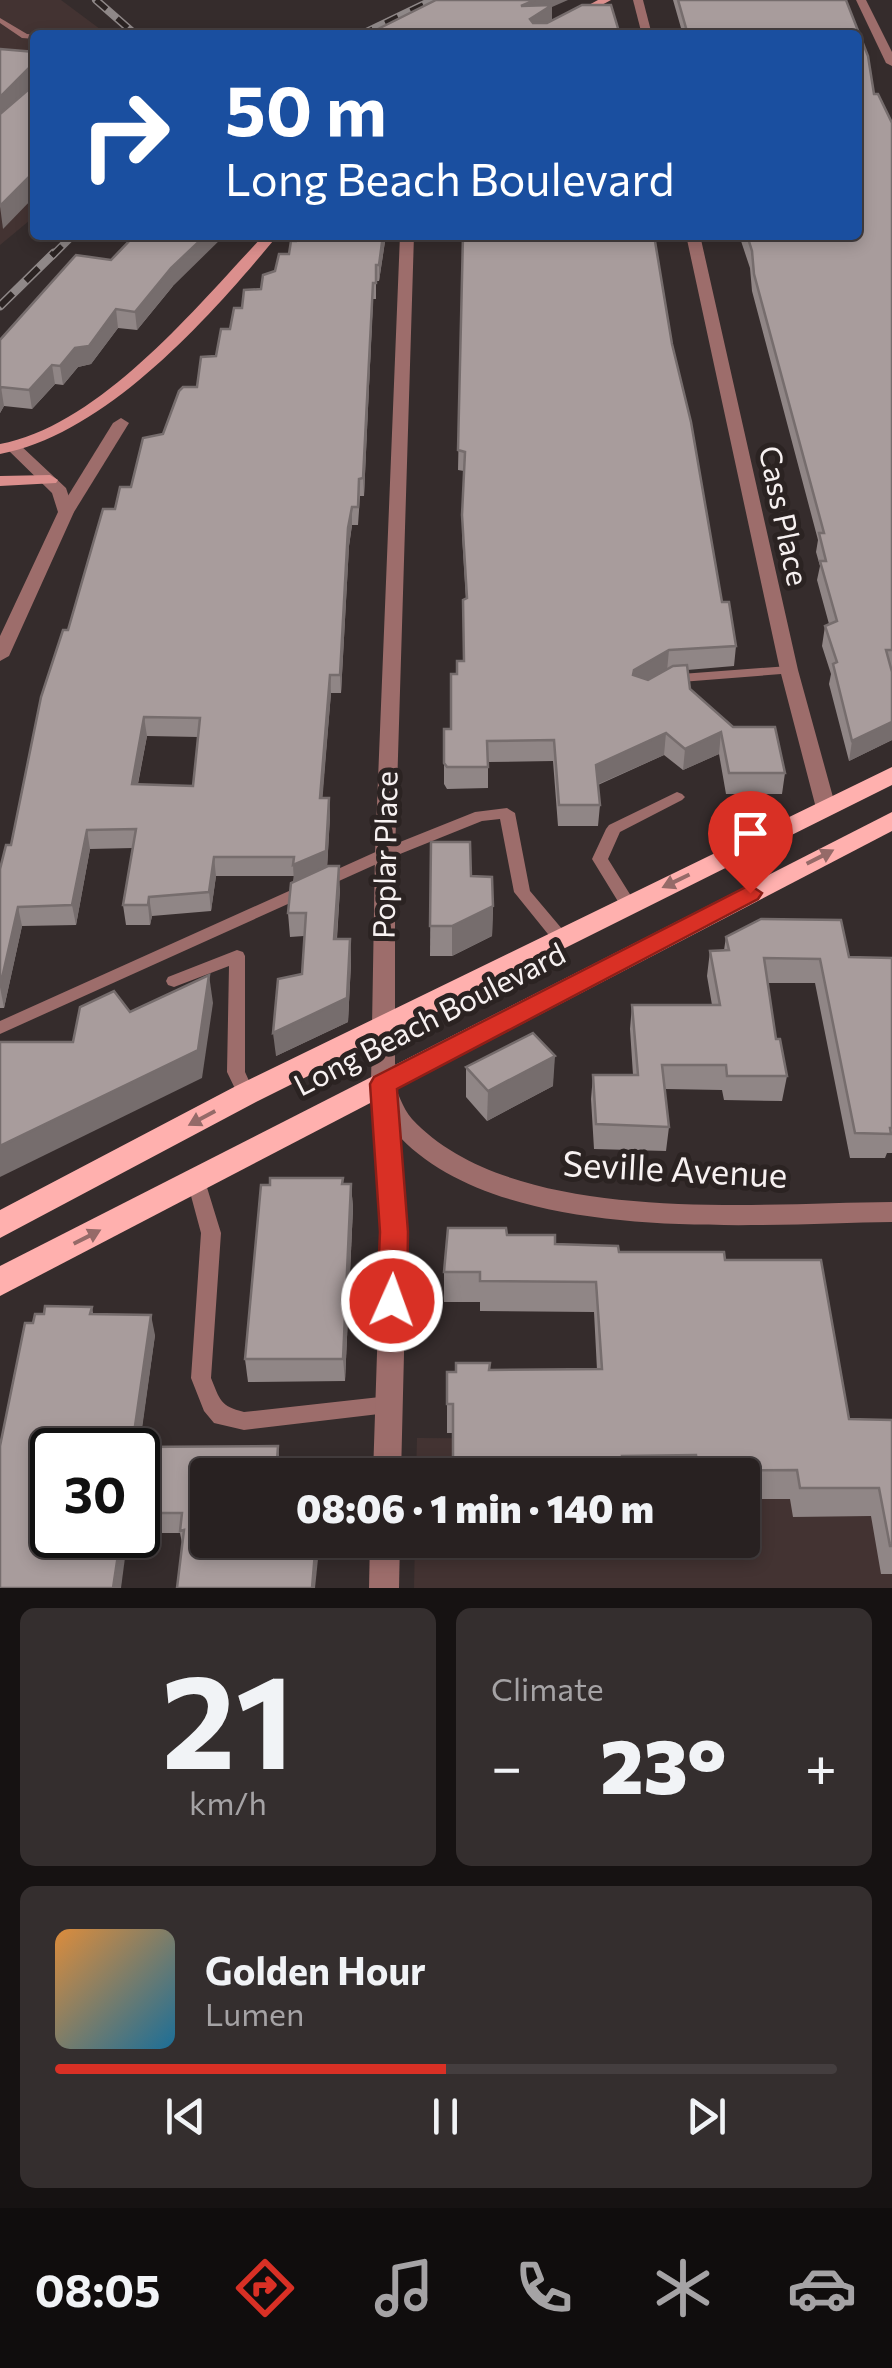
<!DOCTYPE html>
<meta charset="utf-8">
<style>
body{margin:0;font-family:Commissioner,sans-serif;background:#342e2e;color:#f1f3f6;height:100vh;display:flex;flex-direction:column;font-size:38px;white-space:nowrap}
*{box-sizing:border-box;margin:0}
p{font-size:32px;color:#a5a3a5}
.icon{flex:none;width:55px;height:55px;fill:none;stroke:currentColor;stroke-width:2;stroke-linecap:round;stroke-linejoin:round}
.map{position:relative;height:1588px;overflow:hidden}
.sheet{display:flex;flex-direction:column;gap:20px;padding:20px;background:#161212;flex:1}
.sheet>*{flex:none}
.hud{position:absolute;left:30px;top:30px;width:832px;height:210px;border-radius:10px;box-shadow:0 5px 15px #0003,0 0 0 2px #443e3f;background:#1a4fa0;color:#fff;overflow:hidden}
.speed{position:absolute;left:30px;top:1428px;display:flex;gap:20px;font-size:50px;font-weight:700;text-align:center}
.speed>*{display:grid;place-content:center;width:130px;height:130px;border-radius:50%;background:#282121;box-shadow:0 5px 15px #0003,0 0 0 2px #443e3f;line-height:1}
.speed .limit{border:5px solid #111;border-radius:15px;background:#fff;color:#111}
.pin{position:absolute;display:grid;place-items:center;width:85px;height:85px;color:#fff;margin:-102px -42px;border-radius:50% 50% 50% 0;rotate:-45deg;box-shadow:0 0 10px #0007}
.pin .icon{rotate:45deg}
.me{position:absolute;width:110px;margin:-55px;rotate:2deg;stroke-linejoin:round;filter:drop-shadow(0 0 8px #0008)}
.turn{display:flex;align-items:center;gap:35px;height:210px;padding:0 30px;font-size:45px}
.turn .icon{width:130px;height:130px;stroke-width:2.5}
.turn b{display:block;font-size:70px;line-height:85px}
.big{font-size:75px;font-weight:800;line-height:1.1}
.sheet .card{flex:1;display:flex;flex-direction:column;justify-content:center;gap:15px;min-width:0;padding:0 35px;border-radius:15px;background:#342e2e}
.sheet .dial{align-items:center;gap:0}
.dial b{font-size:130px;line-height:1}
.song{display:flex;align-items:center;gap:30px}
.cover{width:120px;height:120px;border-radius:15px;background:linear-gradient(135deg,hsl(30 70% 55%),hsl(200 70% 35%))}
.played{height:10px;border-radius:5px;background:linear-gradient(90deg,#d93025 50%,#443e3f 50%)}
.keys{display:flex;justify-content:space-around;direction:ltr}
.heat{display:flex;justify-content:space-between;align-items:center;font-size:55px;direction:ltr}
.sheet .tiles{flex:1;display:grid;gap:20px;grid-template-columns:1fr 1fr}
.card:last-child{grid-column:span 2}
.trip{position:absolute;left:190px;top:1458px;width:570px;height:100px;border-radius:10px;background:#282121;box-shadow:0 5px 15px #0003,0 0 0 2px #443e3f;font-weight:800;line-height:100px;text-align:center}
.tabs{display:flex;height:160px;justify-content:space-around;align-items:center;background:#100d0d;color:#a5a3a5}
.tabs .icon{width:70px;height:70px}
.tabs .selected{color:#d93025}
.tabs b{font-size:45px;color:#f1f3f6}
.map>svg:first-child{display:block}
.built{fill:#433332}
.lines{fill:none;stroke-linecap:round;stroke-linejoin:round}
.service{fill:#9d6d6b;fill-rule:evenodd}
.minor{fill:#9d6d6b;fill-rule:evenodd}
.tertiary{fill:#9d6d6b;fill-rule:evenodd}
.secondary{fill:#db8f8d;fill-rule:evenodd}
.primary{fill:#ffb0ae;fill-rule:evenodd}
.rail-far1-casing{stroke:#8f8888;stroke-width:8}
.rail-casing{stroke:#8f8888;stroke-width:9}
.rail-far1{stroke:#2b2322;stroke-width:5;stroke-dasharray:14;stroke-linecap:butt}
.rail{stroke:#2b2322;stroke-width:6;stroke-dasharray:18;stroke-linecap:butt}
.wall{fill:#908686;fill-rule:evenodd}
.shaded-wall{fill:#766d6d}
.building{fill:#a89c9c;stroke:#766d6d;stroke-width:2.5;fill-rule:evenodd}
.oneway{fill:#956a68}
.route{fill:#d93025;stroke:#8d1f18;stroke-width:2.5}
.labels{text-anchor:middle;stroke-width:10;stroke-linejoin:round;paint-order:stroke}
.street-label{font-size:30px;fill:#f7f1f1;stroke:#2b2322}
.near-street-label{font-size:35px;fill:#f7f1f1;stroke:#2b2322}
</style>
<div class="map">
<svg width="892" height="1588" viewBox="0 0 892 1588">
<rect width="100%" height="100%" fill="#352c2c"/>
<g class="built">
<path d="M0,0h61l47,35h-73v181l-35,29z"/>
<path d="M417,1438l475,3v147h-478l1,-48h327v-65h-326z"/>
</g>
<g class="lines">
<g class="service">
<path d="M0,18l27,16 10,1 -2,4 -13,-1 -22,-15z"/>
<path d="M789,666l5,1 2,3 -2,3 -126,10 -7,-4 7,-4z"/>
<path d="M677,792l5,2 3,3 -3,3 -62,32 -12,27 28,45 -2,4h-12l-30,-49 14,-30 3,-4z"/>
<path d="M507,808l8,5 15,78 38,45 2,4 -2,4h-12l-42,-52 -14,-73 -18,2 -92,37 -390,176v-13l380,-171 95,-38z"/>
<path d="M237,950l6,2 2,4v116l10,22 -3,5 -6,2 -6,-2 -13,-27 2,-106 -55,21 -6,-2 -2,-4 2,-4z"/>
<path d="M196,1173l7,3 2,5 16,52 -10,145c9,22 9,28 33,34l145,-16 7,2 3,7 -3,7 -152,18 -30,-7 -10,-12 -13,-33 10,-145 -14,-52 2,-5z"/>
</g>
<g class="minor">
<path d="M633,0h10l9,35h-10z"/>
<path d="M856,0h10l26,52v14l-6,-3z"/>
<path d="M400,235h14l-19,619v230l12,148 -6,243h-28l8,-243 -10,-148 4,-230z"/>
<path d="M686,235h14l98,435 38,138 -10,7 -10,-7 -36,-138z"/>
<path d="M121,418l8,5 -55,89 -8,5 -6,-1 -2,-4 55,-89z"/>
<path d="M370,1540h30l-1,48h-30z"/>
</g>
<g class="tertiary">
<path d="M13,442l6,2 47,44 8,24 -65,144 -9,5v-25l58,-124 -6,-19 -47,-46z"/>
<path d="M383,1075l8,3c7,13 11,30 21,41 101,108 343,84 480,83v20c-142,2 -394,25 -497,-90 -12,-13 -17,-32 -24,-48l4,-6z"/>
</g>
<g class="secondary">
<path d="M598,0h13l-65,35h-13z"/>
<path d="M264,235h14c-67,81 -171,199 -278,219v-10c101,-19 196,-137 264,-209z"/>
<path d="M50,475l8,5 -2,3 -56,3v-10z"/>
</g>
<g class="primary">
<path d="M892,767v18l-636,317 -256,136v-28l236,-124z"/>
<path d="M892,812v19l-892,465v-30z"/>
</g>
<g class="rail-far1-casing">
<g id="rail-far1">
<path d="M96,0l40,35"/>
<path d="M360,35l73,-35"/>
<path d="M52,256l21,-21"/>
</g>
</g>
<g class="rail-casing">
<path id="rail" d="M0,306l54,-53"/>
</g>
<use href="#rail-far1" class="rail-far1"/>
<use href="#rail" class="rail"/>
</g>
<g class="wall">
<path d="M673,0h173l22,56 6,38h4l14,29v617l-43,21 -20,-77 2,-10 -9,-28 3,-20 4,-2 -12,-44 3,-14 -4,-14 2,-12 -66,-249 -2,-23 -11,-33h119v-200h-175z"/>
<path d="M386,235l-7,46h-3v18h-3l-9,197h-4l-2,29h-6l-3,21 -8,147h-10l-9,105h7l1,19 -3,50 13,22 -3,50h13l1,24 -3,59 -72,34 26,-82 2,-38 -14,1 -2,-24 6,-37h-78l-5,35 -59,5 -2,9h-24l-3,-20 10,-57 -43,1 -14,76 -54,1 -18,82h-4v-139l11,-24 57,-215 47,-121 16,-22 32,-53 34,-47 19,-31 26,-48 19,-19 28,-35 7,-13 17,-5zM147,736l51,1 -5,49 -55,-2z"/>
<path d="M463,235h191l18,109 50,258 14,44 -2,20 -47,4 3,19 95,84 -3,21h-56l-7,-40 -36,16 -19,-15 -66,30 2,20 -2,21h-40l-5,-65 -65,1v26l-41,1 -3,-5v-55h7l6,-55 7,-13 2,-62 -4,-64 2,-64 -6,-1z"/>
<path d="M173,286l-36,44 -19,-2 -27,36 -13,3 -15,18 -8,-1 -23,25 -28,-3 -4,7v-73z"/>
<path d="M431,842l62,64 -1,30 -40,20h-22z"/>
<path d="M726,937l123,20 43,1v195h-5l-2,5h-35l-35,-175h-47l8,56 11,37 -5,25 -58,-1 -2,-10 -57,-1 4,38 -3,24 -72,-2 -3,-50 2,-24h40l-3,-46 2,-24h80l-5,-29 3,-25 14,-1z"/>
<path d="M466,1067l87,19 -66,35 -21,-24z"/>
<path d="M343,1184h8l2,24 -8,173 -97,1 -3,-23z"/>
<path d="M507,1235l48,9 64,8 106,8 124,159 43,1v154h-11l-10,-58 -78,1 -3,-18h-48v-24h-289l-1,-42h-5v-61l150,-2 -3,-58 -114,-1v-9h-36v-30z"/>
<path d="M92,1307l1,7 62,21 -16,112 139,-1 2,29h-72v65l110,19 -136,-16 -2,-10h-42v-83l-105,-127 11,-9z"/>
</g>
<g class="shaded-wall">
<path d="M535,0h33l-16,7v14l-23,13 -8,-28z"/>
<path d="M35,62v23l-35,37v-25z"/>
<path d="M35,171v25l-32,33 -3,-23z"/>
<path d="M206,235h19l-52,51 -36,44 -2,-18 36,-44z"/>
<path d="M383,235h3l-7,46v-16z"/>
<path d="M373,283v16l-9,197 -1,-18z"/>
<path d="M116,309l2,19 -27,36 -13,3 -15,18 -3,-19 15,-18z"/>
<path d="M52,365l3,19 -23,25 -3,-19z"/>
<path d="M1,387l3,19 -4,7v-24z"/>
<path d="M352,507v18l-3,21 -8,147 -1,-18 8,-147z"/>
<path d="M669,650l-2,21 -35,20 2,-21z"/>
<path d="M330,675l1,18 -10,124 -1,-19z"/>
<path d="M144,717l3,19 -13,67 -2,-19z"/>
<path d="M892,722v18l-43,21 3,-20z"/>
<path d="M721,732l-2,22 -36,16 2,-21z"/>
<path d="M666,733l-2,22 -70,31 2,-21z"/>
<path d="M329,798l1,19 -3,53 -33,14 -1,-19z"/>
<path d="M87,830l3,19 -14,76 -4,-20z"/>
<path d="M214,857l2,19 -5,35 -2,-19z"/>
<path d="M339,866l1,23 -5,74 -1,-24z"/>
<path d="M149,897l3,19 -2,9 -2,-20z"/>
<path d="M493,906l-1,30 -40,20v-30z"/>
<path d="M18,907l4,19 -18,82 -4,-21z"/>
<path d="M350,939l1,24 -3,59 -72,34 -3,-23z"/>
<path d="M209,975l4,28 -11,75 -202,99v-31z"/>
<path d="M555,1056l-2,30 -66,35 1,-30z"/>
<path d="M351,1184l2,24 -8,173 -2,-22z"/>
<path d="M151,1315l4,20 -17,123 -6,-11z"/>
<path d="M278,1446l2,29h-4z"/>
<path d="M121,1535h7l-7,53h-8z"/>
<path d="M316,1540l2,19 -3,29h-3z"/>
</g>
<g class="building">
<path d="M436,0h99l-14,6 31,-1 -22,14 3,4h14l35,-18h29l9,30h-124l-19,-4 -7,4h-104z"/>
<path d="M678,0h168l22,56 6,38h4l14,29v527h-6l6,22v50l-40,19 -19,-77 4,-2 -12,-36 12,-5 -17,-60h6l-7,-28h5l-70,-259 -2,-23 -5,-16h111v-200h-170z"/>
<path d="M0,49l35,3v10l-35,35z"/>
<path d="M35,81v90l-35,35v-92l35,-30z"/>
<path d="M135,235h71l-35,33 -36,44 -19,-3 -27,37 -14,2 -15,18 -8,-1 -23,25 -28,-3 -1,2v-49l76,-85 35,5z"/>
<path d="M313,235h70l-4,30h-3v18h-3l-10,195 -4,1 -1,28h-6l-4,21 -8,147h-10l-10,123h9l-3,53 -33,14 1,-8h-80l-5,35 -60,5 -1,8h-25l13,-76 -49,1 -15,75 -54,2 -18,80v-118l6,-24h5l30,-148 22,-67h5l35,-121h12l5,-22h11l12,-49 20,-4 16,-43 4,-4h14l4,-30 15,-1 5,-27h9l4,-21h8l2,-18 17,-1 2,-14 12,-4 4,-17h10l2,-13h5l1,-4 16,-1zM144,717l56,1 -7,68 -61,-2z"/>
<path d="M463,235h191l18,109 19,78 31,180h7l7,44 -67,4 -35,20 -1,5 15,5 25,-14 14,-1 3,24 43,38h42l10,46h-56l-8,-41 -36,17 -19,-16 -70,32 4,40h-41l-5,-65 -67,1 1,26h-41l-3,-4v-34h7v-55h6v-13h7l-1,-61 4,-2 -5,-83 3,-63 -7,-2z"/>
<path d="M431,842h39l1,34 21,1 1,29 -41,20h-22z"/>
<path d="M328,866h11l-5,73h16l-3,59 -74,35 5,-54 24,-5 4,-61h-18l3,-30z"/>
<path d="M761,919l80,1 8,37 43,1v170h-2l1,6 -36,-1 -35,-174 -56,-1 12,81h4l7,37h-60l-1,-11h-64l7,62 -73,-3 -3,-49h45l-6,-70h88l-10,-54 19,-1 -3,-13z"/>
<path d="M209,975l-11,75 -198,96v-104h73l7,-35 34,-16 16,21z"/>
<path d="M533,1033l22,23 -67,35 -22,-24z"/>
<path d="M270,1178h73l-1,6h9l-8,175h-98l16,-174h9z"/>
<path d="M448,1228h58l1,7h48v9l63,2 1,6h105l1,8h96l28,159 43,1v126h-2l-11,-58h-79l-3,-18 -99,1 -2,-16 -74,1 1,19h-170v-71h-6v-32h9v-9h34l-1,7 113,-1 -6,-87 -116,-1v-9h-36z"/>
<path d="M45,1306l47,1 -2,7 61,1 -19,132 146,-1 -2,29h-68v65h108l-4,48h-135l7,-58 -4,1 2,-18h-44v-63h-86v85h69l-8,53h-113v-142l25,-123h8l2,-9h9z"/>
</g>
<defs><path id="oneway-solid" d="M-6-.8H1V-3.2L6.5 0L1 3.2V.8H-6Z" transform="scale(2.5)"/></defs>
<g class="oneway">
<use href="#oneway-solid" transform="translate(820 857) rotate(-27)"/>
<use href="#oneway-solid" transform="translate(676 881) rotate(154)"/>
<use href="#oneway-solid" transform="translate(202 1118) rotate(152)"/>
<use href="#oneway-solid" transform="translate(87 1237) rotate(-27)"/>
</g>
<path class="route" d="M750,885l12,8 -4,6 -361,190 11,143 -1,69 -4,9 -11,4 -11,-4 -4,-9 3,-69 -10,-148 4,-7z"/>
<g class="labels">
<g class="street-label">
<text transform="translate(783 516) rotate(78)" y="10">Cass Place</text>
<text transform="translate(386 855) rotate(-89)" y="10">Poplar Place</text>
<text transform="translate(430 1020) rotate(-27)" y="10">Long Beach Boulevard</text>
</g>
<g class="near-street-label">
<text transform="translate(675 1170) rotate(3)" y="12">Seville Avenue</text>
</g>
</g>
</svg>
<div class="speed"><div class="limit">30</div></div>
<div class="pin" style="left:750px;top:893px;background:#d93025"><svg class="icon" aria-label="arrive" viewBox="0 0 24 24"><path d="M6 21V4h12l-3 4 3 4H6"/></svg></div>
<svg class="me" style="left:392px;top:1301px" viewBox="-20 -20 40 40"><circle r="17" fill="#d93025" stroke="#fff" stroke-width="3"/><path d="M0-11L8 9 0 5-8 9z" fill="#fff"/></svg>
<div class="trip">08:06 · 1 min · 140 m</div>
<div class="hud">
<div class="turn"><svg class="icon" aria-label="right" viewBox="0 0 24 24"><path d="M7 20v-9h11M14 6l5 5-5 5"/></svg><div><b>50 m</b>Long Beach Boulevard</div></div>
</div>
</div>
<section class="sheet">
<div class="tiles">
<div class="card dial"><b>21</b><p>km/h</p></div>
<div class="card"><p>Climate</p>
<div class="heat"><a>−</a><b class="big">23°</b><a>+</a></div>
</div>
<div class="card">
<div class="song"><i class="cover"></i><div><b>Golden Hour</b><p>Lumen</p></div></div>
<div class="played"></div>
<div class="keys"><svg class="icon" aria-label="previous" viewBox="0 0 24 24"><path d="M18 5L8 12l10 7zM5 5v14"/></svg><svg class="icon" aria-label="pause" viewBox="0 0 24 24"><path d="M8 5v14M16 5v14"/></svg><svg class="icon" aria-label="next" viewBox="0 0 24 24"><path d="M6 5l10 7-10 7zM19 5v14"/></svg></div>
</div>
</div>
</section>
<nav class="tabs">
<b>08:05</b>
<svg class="icon selected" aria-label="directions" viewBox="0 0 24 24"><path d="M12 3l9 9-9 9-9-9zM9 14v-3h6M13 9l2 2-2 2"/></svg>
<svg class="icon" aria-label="music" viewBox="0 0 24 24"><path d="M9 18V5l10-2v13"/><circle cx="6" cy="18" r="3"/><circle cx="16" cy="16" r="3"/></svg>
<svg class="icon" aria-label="phone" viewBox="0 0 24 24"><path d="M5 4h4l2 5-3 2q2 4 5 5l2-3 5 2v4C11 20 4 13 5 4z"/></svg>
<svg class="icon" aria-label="climate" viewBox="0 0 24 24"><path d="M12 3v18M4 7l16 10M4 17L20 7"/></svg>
<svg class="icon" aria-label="car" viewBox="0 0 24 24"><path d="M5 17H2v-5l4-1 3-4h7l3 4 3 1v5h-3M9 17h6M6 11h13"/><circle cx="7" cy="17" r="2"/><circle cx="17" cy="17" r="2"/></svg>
</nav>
